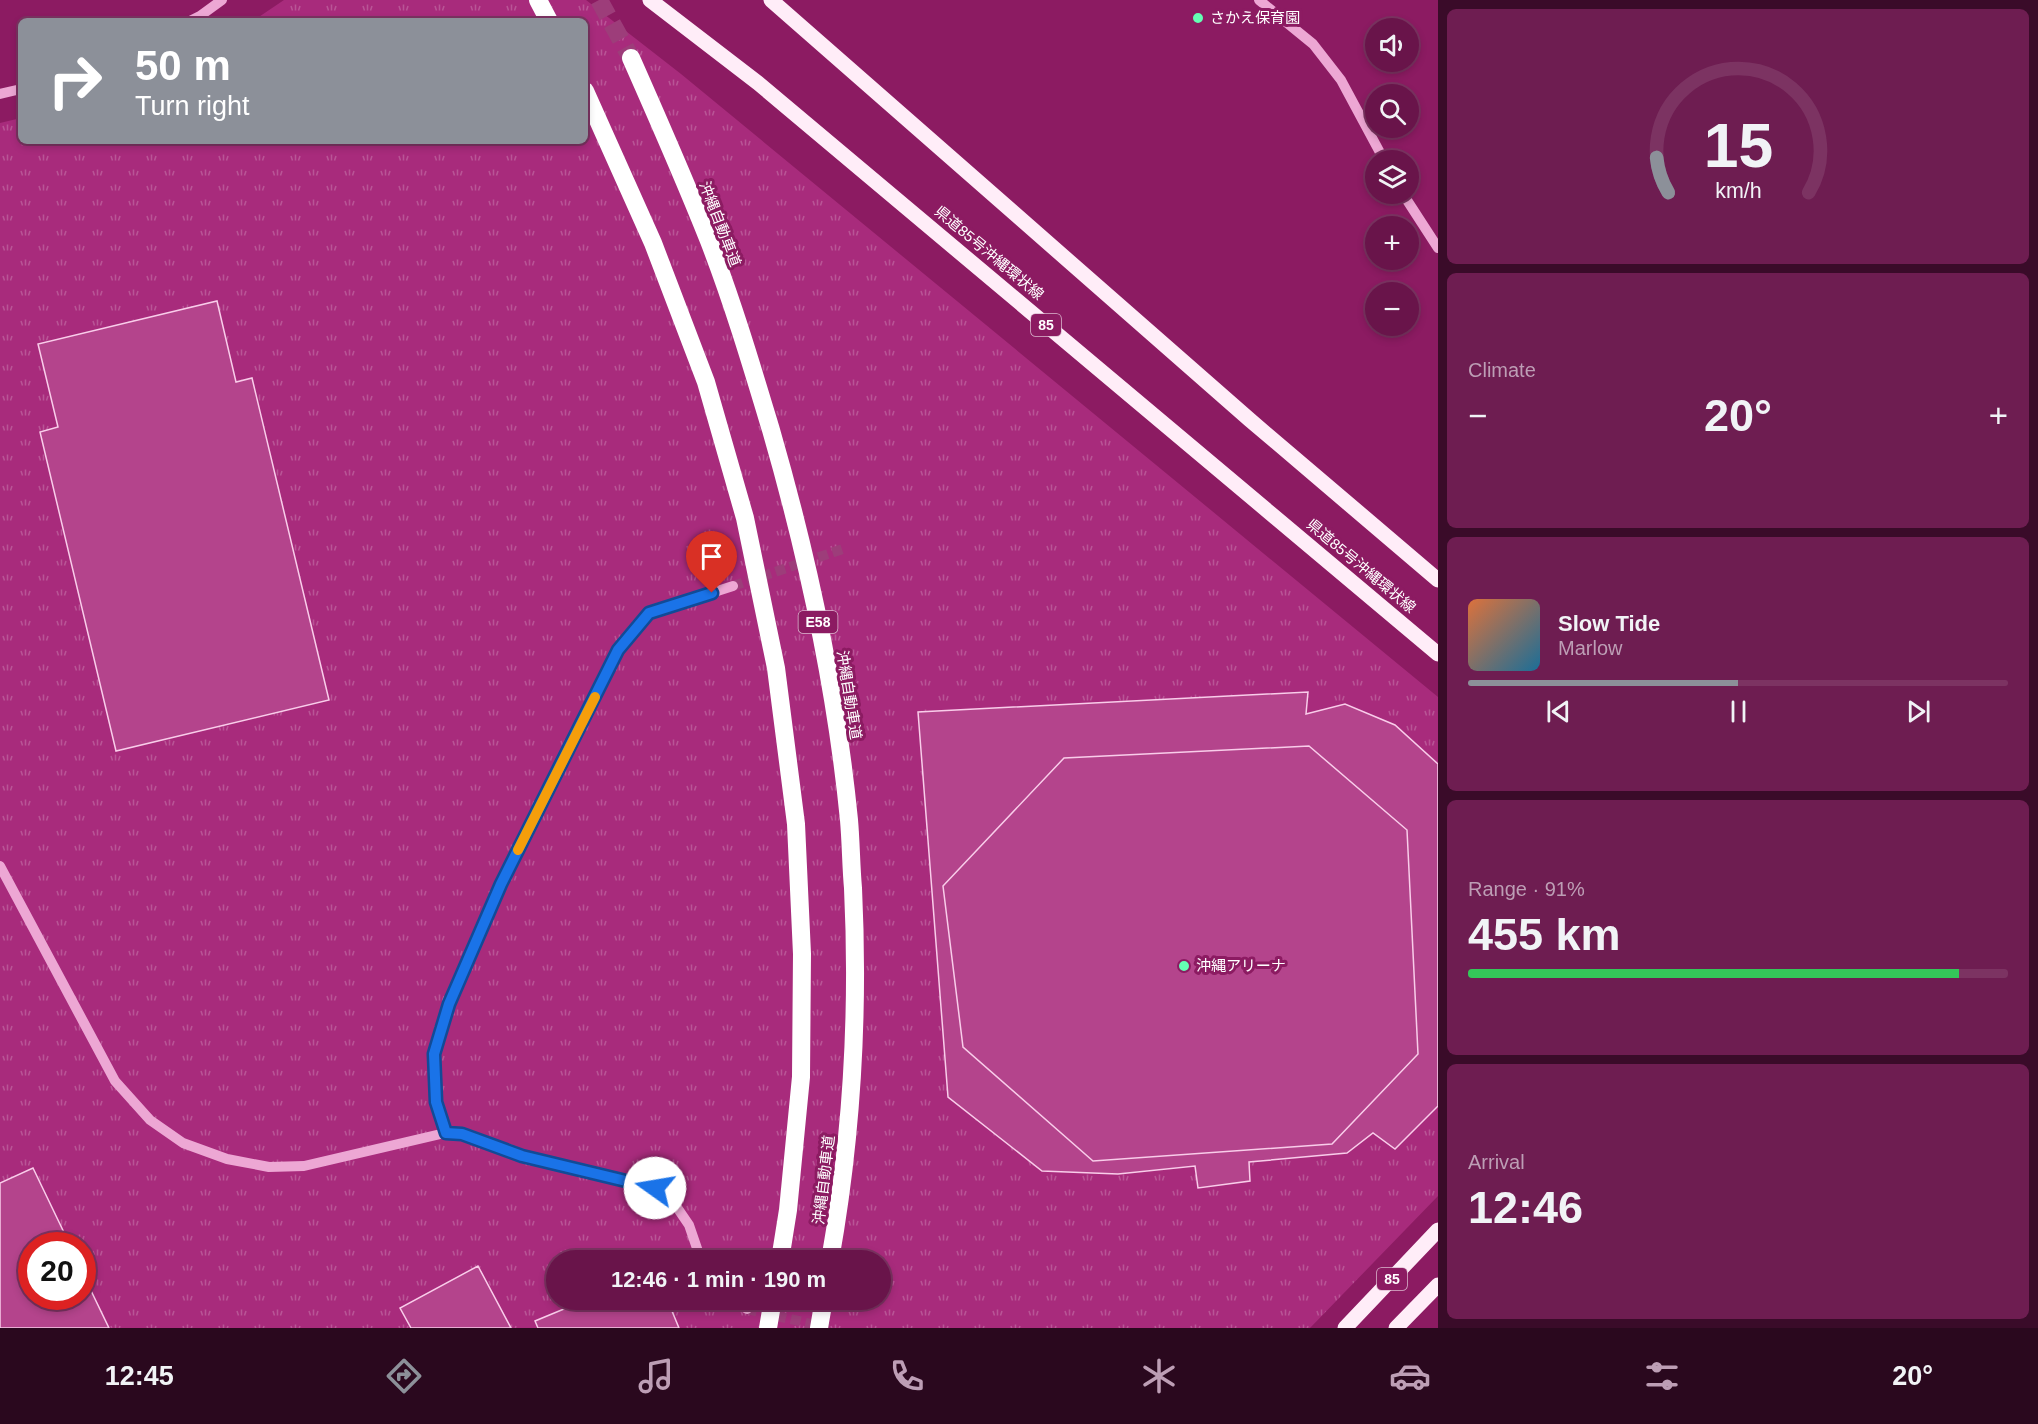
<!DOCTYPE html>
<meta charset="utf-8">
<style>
body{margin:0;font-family:Arial,"Noto Sans JP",sans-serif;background:#6e1d51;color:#f1f3f6;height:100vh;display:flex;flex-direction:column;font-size:22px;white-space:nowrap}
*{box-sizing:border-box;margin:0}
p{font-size:20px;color:#bd9eb5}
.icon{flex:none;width:33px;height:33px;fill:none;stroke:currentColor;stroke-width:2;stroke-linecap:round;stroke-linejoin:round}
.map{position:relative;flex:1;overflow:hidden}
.details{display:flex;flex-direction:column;gap:9px;padding:9px;background:#3a0b29;width:600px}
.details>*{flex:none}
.banner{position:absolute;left:18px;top:18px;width:570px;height:126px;border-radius:9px;box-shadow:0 3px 9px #0003,0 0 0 2px #7c3362;background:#8c9099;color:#fff;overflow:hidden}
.buttons{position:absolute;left:1365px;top:18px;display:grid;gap:12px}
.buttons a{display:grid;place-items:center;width:54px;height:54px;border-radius:50%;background:#69144a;box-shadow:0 3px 9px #0003,0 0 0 2px #7c3362;font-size:30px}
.speed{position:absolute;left:18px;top:1232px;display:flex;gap:12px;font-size:30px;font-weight:700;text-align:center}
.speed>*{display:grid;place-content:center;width:78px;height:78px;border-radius:50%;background:#69144a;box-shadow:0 3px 9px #0003,0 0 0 2px #7c3362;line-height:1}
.speed .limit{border:9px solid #d22;background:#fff;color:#111}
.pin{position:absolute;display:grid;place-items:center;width:51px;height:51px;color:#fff;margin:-62px -26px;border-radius:50% 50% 50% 0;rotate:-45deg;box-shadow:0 0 6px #0007}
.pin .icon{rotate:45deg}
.me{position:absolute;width:66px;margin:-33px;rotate:283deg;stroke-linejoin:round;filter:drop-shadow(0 0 4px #0008)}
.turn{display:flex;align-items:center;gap:21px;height:126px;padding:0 18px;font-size:27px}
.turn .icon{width:78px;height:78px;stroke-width:2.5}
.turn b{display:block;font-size:42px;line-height:51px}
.big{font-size:45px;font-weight:600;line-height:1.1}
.details .card{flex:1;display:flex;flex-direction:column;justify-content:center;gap:9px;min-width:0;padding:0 21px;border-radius:9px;background:#6e1d51}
.details .dial{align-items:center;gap:0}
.dial svg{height:156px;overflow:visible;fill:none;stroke:#7c3362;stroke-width:7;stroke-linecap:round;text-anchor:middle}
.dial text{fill:#f1f3f6;stroke:none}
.song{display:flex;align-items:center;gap:18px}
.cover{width:72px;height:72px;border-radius:9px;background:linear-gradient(135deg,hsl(20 70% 55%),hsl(200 70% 35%))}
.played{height:6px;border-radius:3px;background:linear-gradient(90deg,#8c9099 50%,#7c3362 50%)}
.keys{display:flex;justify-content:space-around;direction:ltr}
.heat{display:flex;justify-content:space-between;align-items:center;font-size:33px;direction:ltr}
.charge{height:9px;border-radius:4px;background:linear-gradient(90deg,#34c759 91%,#7c3362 0)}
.trip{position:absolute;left:546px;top:1250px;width:345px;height:60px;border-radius:30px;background:#69144a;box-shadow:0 3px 9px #0003,0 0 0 2px #7c3362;font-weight:600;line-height:60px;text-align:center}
.menu{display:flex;height:96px;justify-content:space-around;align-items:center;background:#2a081e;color:#bd9eb5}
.menu .icon{width:42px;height:42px}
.menu .on{color:#8c9099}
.menu b{font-size:27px;color:#f1f3f6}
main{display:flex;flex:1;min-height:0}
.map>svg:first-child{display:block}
.park{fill:url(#park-tufts);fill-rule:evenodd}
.building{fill:#b4448c;stroke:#f9cdea;stroke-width:1.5}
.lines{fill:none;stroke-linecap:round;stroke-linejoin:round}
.minor-tunnel{stroke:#9d3d7a;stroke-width:10;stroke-dasharray:10 5;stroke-linecap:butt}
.highway-tunnel{stroke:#9d3d7a;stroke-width:18;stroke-dasharray:18 9;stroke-linecap:butt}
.minor{stroke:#eda7d4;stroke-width:10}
.major{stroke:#ffedf8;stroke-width:15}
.highway{stroke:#fff;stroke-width:18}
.highway-bridge{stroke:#fff;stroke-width:18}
.route-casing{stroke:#114b97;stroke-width:15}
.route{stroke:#1a73e8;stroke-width:10}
.slow{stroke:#f59e0b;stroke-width:10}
.poi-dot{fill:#64feb4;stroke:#8c1b62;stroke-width:2}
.labels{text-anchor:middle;stroke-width:6;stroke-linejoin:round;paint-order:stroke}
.shield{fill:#8c1b62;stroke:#dcbbd0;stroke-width:1.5}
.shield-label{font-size:14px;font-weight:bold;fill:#fff}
.poi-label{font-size:15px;fill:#fff;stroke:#8c1b62;text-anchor:start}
.street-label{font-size:15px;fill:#fff;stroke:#8c1b62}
</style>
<main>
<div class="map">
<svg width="1438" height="1328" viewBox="0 0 1438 1328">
<defs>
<pattern id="park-tufts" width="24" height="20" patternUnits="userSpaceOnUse" patternTransform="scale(1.5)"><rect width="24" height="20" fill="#a82b7c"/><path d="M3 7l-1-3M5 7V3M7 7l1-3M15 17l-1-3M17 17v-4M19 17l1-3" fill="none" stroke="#b95596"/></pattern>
</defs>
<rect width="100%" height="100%" fill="#8c1b62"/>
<path class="park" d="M284,0h302l95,74 757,623v499l-128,132h-1310v-1205l21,-5v23h564v-120h-332zM32,1245h50v51h-50zM556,1260h324v39h-324z"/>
<g class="building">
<path d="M217,301l19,81 16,-4 77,322 -213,51 -76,-319 18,-5 -20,-83z"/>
<path d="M1308,692l-2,22 39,-10 50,21 43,39v342l-43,43 -22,-16 -26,20 -98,9 1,19 -52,7 -3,-22 -77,8 -76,-3 -94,-74 -30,-385z"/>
<path d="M1309,746l98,84 11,224 -86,90 -239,17 -130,-114 -20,-161 121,-128z"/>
<path d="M33,1168l37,77h-38v51h50v-24l27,56h-109v-145z"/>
<path d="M478,1266l33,62h-100l-11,-20z"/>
<path d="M588,1299h79l12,29h-141l-3,-7z"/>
</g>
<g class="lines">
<g class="minor-tunnel">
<path d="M733,586l110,-37"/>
<path d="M747,1309l82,19"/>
</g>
<path class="highway-tunnel" d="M599,0l32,58"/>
<g class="minor">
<path d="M1259,0l54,44 28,36 43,80"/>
<path d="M190,21l10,-5 22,-16"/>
<path d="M0,94l21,-5"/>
<path d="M1403,194l35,54"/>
<path d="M0,866l115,215 35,39 33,23 44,16 42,8 35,-1 141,-33 17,1 60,23 133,31 19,15 15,22 12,35"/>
<path d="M445,1133l-9,-31 -2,-47 15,-51 52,-120 117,-234 31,-37 84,-27"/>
<path d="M729,1299l18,10"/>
</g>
<g class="major">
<path d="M650,0l108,83 680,571"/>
<path d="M771,0l479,420 188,160"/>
<path d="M1345,1328l93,-98"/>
<path d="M1396,1328l42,-43"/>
</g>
<g class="highway">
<path d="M538,0l11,21"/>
<path d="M631,58c27,61 54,122 78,183 24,62 43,126 62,189 37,128 65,258 78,390 2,23 2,46 4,68 6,125 -1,249 -23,372"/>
<path d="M585,91l68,152 53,139 39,136 31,150 20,156 6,130 -1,123 -13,133 -8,50"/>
</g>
<g class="highway-bridge">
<path d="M768,1328l5,-29"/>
<path d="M819,1328l5,-29"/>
</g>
</g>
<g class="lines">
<g class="route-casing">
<path id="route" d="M655,1188l-133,-32 -60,-22 -16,-1 -10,-31 -2,-48 15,-50 52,-120 117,-234 31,-37 63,-20"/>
</g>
<use href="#route" class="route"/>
<path class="slow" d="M518,850l77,-153"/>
</g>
<g class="poi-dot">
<circle cx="1198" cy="18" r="6"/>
<circle cx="1184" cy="966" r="6"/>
</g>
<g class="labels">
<g class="shield">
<rect x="1031" y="314" width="30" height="22" rx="4.5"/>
<rect x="798.5" y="611" width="39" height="22" rx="4.5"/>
<rect x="1377" y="1268" width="30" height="22" rx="4.5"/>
</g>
<g class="shield-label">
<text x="1046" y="330">85</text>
<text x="818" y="627">E58</text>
<text x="1392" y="1284">85</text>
</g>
<g class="poi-label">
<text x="1210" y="23">さかえ保育園</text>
<text x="1196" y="971">沖縄アリーナ</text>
</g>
<g class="street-label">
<text transform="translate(720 224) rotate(69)" y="5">沖縄自動車道</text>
<text transform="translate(989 253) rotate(40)" y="5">県道85号沖縄環状線</text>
<text transform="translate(1361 566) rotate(40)" y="5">県道85号沖縄環状線</text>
<text transform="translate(849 695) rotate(81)" y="5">沖縄自動車道</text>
<text transform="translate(824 1180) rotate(-83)" y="5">沖縄自動車道</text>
</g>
</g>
</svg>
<div class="buttons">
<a><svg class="icon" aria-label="sound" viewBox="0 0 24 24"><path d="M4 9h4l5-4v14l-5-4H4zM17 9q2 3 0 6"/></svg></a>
<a><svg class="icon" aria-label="search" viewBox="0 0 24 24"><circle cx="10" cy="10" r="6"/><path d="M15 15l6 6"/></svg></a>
<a><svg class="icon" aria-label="layers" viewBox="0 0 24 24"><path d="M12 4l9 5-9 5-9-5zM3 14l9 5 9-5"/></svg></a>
<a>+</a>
<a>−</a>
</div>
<div class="speed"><div class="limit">20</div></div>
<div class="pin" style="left:712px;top:593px;background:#d93025"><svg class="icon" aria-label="arrive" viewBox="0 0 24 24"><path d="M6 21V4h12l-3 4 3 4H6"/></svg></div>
<svg class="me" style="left:655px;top:1188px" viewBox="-20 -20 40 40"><circle r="19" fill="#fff"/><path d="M0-13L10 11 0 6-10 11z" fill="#1a73e8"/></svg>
<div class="trip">12:46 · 1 min · 190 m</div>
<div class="banner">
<div class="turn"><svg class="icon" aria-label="right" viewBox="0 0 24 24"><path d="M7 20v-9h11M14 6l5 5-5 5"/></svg><div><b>50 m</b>Turn right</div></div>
</div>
</div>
<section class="details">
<div class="card dial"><svg viewBox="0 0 100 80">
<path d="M14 69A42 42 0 1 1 86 69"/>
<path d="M14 69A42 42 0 0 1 8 51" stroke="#8c9099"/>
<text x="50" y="56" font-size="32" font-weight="700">15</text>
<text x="50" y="72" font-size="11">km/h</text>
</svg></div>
<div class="card"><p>Climate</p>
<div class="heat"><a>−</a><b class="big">20°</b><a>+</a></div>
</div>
<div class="card">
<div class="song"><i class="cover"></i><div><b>Slow Tide</b><p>Marlow</p></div></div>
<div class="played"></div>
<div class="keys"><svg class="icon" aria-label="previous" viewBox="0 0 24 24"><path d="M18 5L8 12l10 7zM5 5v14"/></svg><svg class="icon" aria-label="pause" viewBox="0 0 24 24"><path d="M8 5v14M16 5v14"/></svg><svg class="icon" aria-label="next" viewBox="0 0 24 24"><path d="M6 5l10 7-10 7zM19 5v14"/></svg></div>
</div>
<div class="card"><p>Range · 91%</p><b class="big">455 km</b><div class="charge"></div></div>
<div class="card"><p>Arrival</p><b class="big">12:46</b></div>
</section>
</main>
<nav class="menu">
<b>12:45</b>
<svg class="icon on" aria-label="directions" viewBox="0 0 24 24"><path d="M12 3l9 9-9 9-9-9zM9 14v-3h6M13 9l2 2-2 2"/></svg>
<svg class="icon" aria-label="music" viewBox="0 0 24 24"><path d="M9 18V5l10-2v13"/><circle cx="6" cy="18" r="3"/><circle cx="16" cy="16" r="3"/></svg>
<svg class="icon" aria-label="phone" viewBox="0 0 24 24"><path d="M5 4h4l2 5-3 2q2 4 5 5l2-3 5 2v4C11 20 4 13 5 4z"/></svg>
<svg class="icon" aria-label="climate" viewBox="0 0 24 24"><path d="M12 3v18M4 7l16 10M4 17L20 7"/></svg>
<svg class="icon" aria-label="car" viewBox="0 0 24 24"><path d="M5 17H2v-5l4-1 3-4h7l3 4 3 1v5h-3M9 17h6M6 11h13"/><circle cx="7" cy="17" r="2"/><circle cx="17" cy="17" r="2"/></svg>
<svg class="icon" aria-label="filters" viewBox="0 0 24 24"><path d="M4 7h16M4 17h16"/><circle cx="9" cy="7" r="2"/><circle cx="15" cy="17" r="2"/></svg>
<b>20°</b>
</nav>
